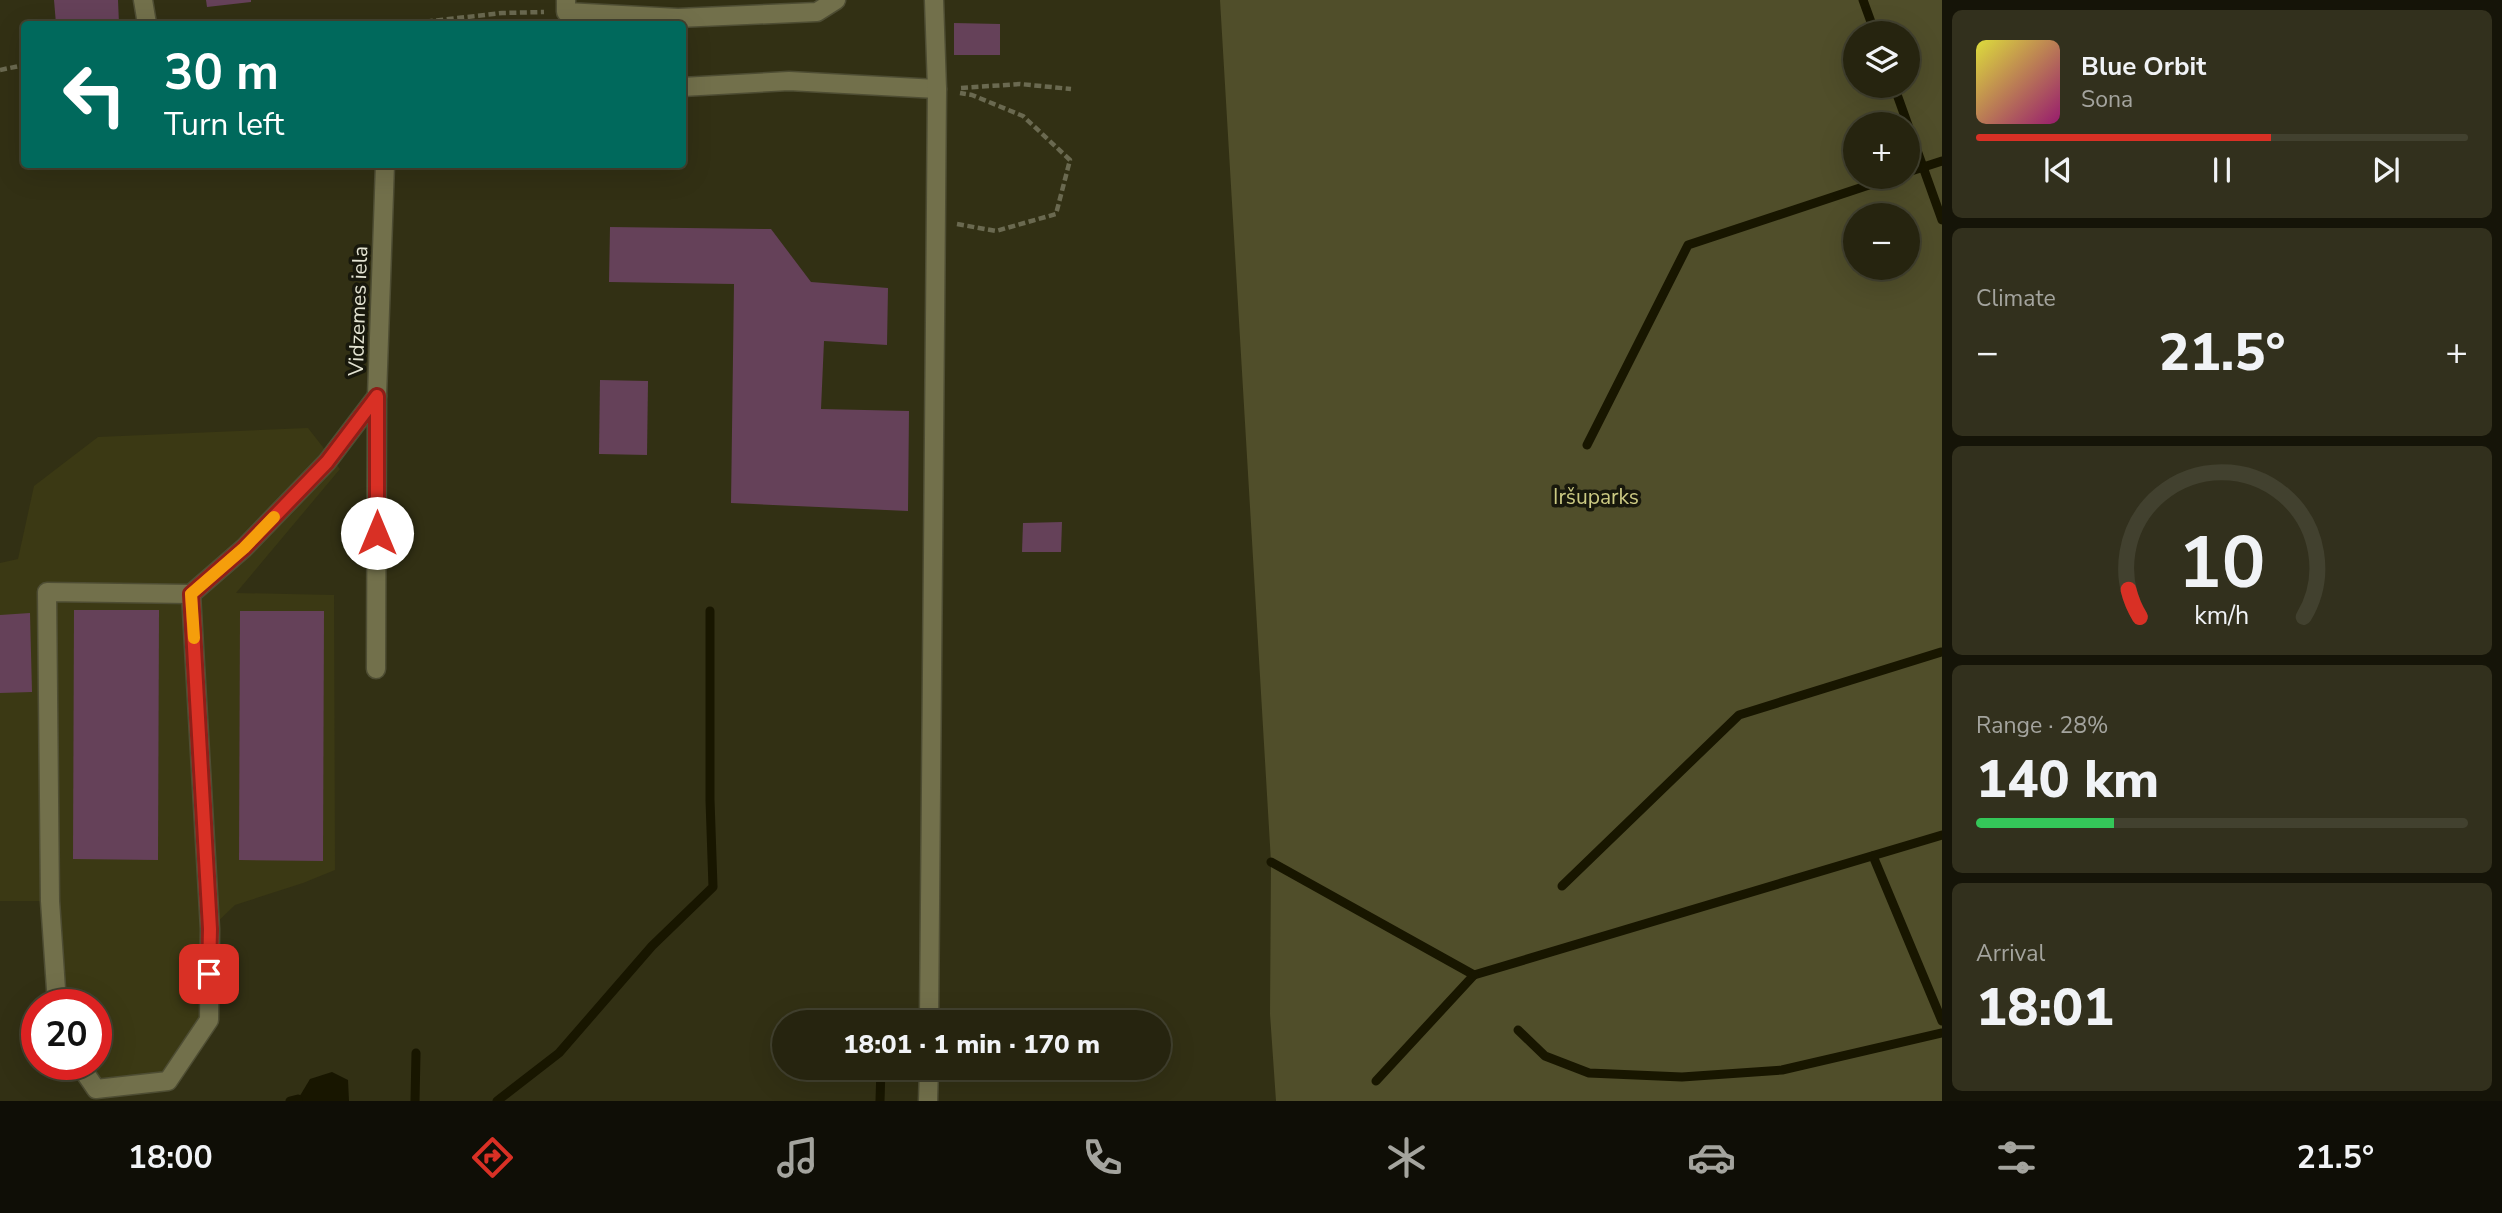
<!DOCTYPE html>
<meta charset="utf-8">
<style>
body{margin:0;font-family:"Nunito Sans",sans-serif;background:#32301d;color:#f1f3f6;height:100vh;display:flex;flex-direction:column;font-size:26px;white-space:nowrap}
*{box-sizing:border-box;margin:0}
p{font-size:23px;color:#a4a49e}
.icon{flex:none;width:38px;height:38px;fill:none;stroke:currentColor;stroke-width:2;stroke-linecap:round;stroke-linejoin:round}
.map{position:relative;flex:1;overflow:hidden}
.panel{display:flex;flex-direction:column;gap:10px;padding:10px;background:#151408;width:560px}
.panel>*{flex:none}
.guide{position:absolute;left:21px;top:21px;width:665px;height:147px;border-radius:7px;box-shadow:0 7px 28px #0002,0 0 0 2px #42412f;background:#00695c;color:#fff;overflow:hidden}
.fabs{position:absolute;left:1843px;top:21px;display:grid;gap:14px}
.fabs a{display:grid;place-items:center;width:77px;height:77px;border-radius:50%;background:#26240f;box-shadow:0 7px 28px #0002,0 0 0 2px #42412f;font-size:35px}
.speed{position:absolute;left:21px;top:989px;display:flex;gap:14px;font-size:35px;font-weight:700;text-align:center}
.speed>*{display:grid;place-content:center;width:91px;height:91px;border-radius:50%;background:#26240f;box-shadow:0 7px 28px #0002,0 0 0 2px #42412f;line-height:1}
.speed .limit{border:10px solid #d22;background:#fff;color:#111}
.pin{position:absolute;display:grid;place-items:center;width:60px;height:60px;color:#fff;margin:-30px;border-radius:14px;box-shadow:0 4px 10px #0006}
.me{position:absolute;width:77px;margin:-38px;rotate:0deg;stroke-linejoin:round;filter:drop-shadow(0 0 5px #0008)}
.turn{display:flex;align-items:center;gap:24px;height:147px;padding:0 28px;font-size:32px}
.turn .icon{width:91px;height:91px;stroke-width:2.5}
.turn b{display:block;font-size:49px;line-height:60px}
.big{font-size:52px;font-weight:800;line-height:1.1}
.panel .widget{flex:1;display:flex;flex-direction:column;justify-content:center;gap:10px;min-width:0;padding:0 24px;border-radius:10px;background:#32301d}
.panel .dial{align-items:center;gap:0}
.dial svg{height:182px;overflow:visible;fill:none;stroke:#42412f;stroke-width:7;stroke-linecap:round;text-anchor:middle}
.dial text{fill:#f1f3f6;stroke:none}
.song{display:flex;align-items:center;gap:21px}
.cover{width:84px;height:84px;border-radius:10px;background:linear-gradient(135deg,hsl(60 70% 55%),hsl(320 70% 35%))}
.played{height:7px;border-radius:4px;background:linear-gradient(90deg,#d93025 60%,#42412f 60%)}
.keys{display:flex;justify-content:space-around;direction:ltr}
.heat{display:flex;justify-content:space-between;align-items:center;font-size:38px;direction:ltr}
.charge{height:10px;border-radius:5px;background:linear-gradient(90deg,#34c759 28%,#42412f 0)}
.trip{position:absolute;left:772px;top:1010px;width:399px;height:70px;border-radius:35px;background:#26240f;box-shadow:0 7px 28px #0002,0 0 0 2px #42412f;font-weight:800;line-height:70px;text-align:center}
.menu{display:flex;height:112px;justify-content:space-around;align-items:center;background:#0f0e06;color:#a4a49e}
.menu .icon{width:49px;height:49px}
.menu .on{color:#d93025}
.menu b{font-size:32px;color:#f1f3f6}
main{display:flex;flex:1;min-height:0}
.map>svg:first-child{display:block}
.built{fill:#3b3914}
.green{fill:#504e2a;fill-rule:evenodd}
.water{fill:#181600}
.lines{fill:none;stroke-linecap:round;stroke-linejoin:round}
.stream{stroke:#181600;stroke-width:9}
.building{fill:#654159}
.minor-casing{stroke:#4e4d33;stroke-width:21}
.path{stroke:#6a6950;stroke-width:4.5;stroke-dasharray:7 3.5;stroke-linecap:butt}
.minor{stroke:#72704b;stroke-width:18}
.route-casing{stroke:#8d1f18;stroke-width:18}
.route{stroke:#d93025;stroke-width:12}
.slow{stroke:#f59e0b;stroke-width:12}
.labels{text-anchor:middle;stroke-width:7;stroke-linejoin:round;paint-order:stroke}
.street-label{font-size:21px;fill:#e4e4d3;stroke:#18180c}
.park-label{font-size:21px;fill:#ccca83;stroke:#18180c}
</style>
<main>
<div class="map">
<svg width="1942" height="1101" viewBox="0 0 1942 1101">
<rect width="100%" height="100%" fill="#323014"/>
<path class="built" d="M308,428l32,41 -104,124 98,2 1,275 -32,13 -68,22 -25,24 -1,91 -41,61 -72,8 -17,-25h17v-60h-39l-7,-103h-50v-338l18,-4 16,-73 64,-49z"/>
<path class="green" d="M1220,0h722v1101h-666l-6,-87 1,-152zM1855,33h53v53h-53zM1855,124h53v53h-53zM1855,215h53v53h-53z"/>
<path class="water" d="M332,1072l16,8 1,21h-47l-4,-2 12,-20z"/>
<g class="lines">
<g class="stream">
<path d="M1863,0l12,33"/>
<path d="M1894,86l48,134"/>
<path d="M1908,172l34,-11"/>
<path d="M1587,445l101,-200 205,-68"/>
<path d="M1873,856l69,165"/>
<path d="M1271,862l203,113 468,-140"/>
<path d="M1562,886l177,-171 202,-63"/>
<path d="M883,1022v-8"/>
<path d="M1518,1030l27,26 44,17 93,4 100,-7 160,-37"/>
<path d="M1376,1081l98,-106"/>
<path d="M290,1101l8,-2"/>
<path d="M415,1101l1,-48"/>
<path d="M497,1101l62,-48 93,-107 61,-59 -3,-87v-189"/>
<path d="M880,1101l1,-33"/>
</g>
</g>
<g class="building">
<path d="M54,0h64l1,24h-63z"/>
<path d="M206,0h45v2l-44,5z"/>
<path d="M954,23l46,1v31h-46z"/>
<path d="M610,227l161,2 40,53 77,6 -1,57 -63,-4 -3,68 88,2 -1,100 -177,-8 3,-219 -125,-2z"/>
<path d="M600,380l48,1 -1,74 -48,-1z"/>
<path d="M1062,522l-1,30h-39l1,-29z"/>
<path d="M74,610h85l-1,250 -85,-1z"/>
<path d="M240,611h84l-1,250 -84,-1z"/>
<path d="M30,613l2,79 -32,1v-78z"/>
</g>
<g class="lines">
<g class="minor-casing">
<g id="minor">
<path d="M143,0l4,24"/>
<path d="M566,0v12l112,6 139,-6 19,-12"/>
<path d="M682,87l107,-6 148,8"/>
<path d="M376,669l1,-273 8,-232"/>
<path d="M57,1004l-7,-103 -3,-309 144,2 53,-46 83,-86 50,-66"/>
<path d="M929,1022l8,-933 -3,-89"/>
<path d="M79,1064l17,25 72,-8 41,-61 1,-91 -19,-335"/>
<path d="M928,1101l1,-33"/>
</g>
</g>
<g class="path">
<path d="M405,24l97,-11 42,-1"/>
<path d="M0,70l24,-5"/>
<path d="M961,88l59,-4 51,5"/>
<path d="M957,224l39,7 60,-17 14,-54 -47,-44 -51,-21 -12,-2"/>
</g>
<use href="#minor" class="minor"/>
</g>
<g class="lines">
<g class="route-casing">
<path id="route" d="M209,974l1,-45 -19,-335 53,-46 83,-86 50,-66v137"/>
</g>
<use href="#route" class="route"/>
<path class="slow" d="M194,638l-3,-44 53,-46 30,-31"/>
</g>
<g class="labels">
<g class="street-label">
<text transform="translate(358 311) rotate(-88)" y="7">Vidzemes iela</text>
</g>
<g class="park-label">
<text x="1596" y="504">Iršuparks</text>
</g>
</g>
</svg>
<div class="fabs">
<a><svg class="icon" aria-label="layers" viewBox="0 0 24 24"><path d="M12 4l9 5-9 5-9-5zM3 14l9 5 9-5"/></svg></a>
<a>+</a>
<a>−</a>
</div>
<div class="speed"><div class="limit">20</div></div>
<div class="pin" style="left:209px;top:974px;background:#d93025"><svg class="icon" aria-label="arrive" viewBox="0 0 24 24"><path d="M6 21V4h12l-3 4 3 4H6"/></svg></div>
<svg class="me" style="left:377px;top:533px" viewBox="-20 -20 40 40"><circle r="19" fill="#fff"/><path d="M0-13L10 11 0 6-10 11z" fill="#d93025"/></svg>
<div class="trip">18:01 · 1 min · 170 m</div>
<div class="guide">
<div class="turn"><svg class="icon" aria-label="left" viewBox="0 0 24 24"><path d="M17 20v-9H6M10 6l-5 5 5 5"/></svg><div><b>30 m</b>Turn left</div></div>
</div>
</div>
<section class="panel">
<div class="widget">
<div class="song"><i class="cover"></i><div><b>Blue Orbit</b><p>Sona</p></div></div>
<div class="played"></div>
<div class="keys"><svg class="icon" aria-label="previous" viewBox="0 0 24 24"><path d="M18 5L8 12l10 7zM5 5v14"/></svg><svg class="icon" aria-label="pause" viewBox="0 0 24 24"><path d="M8 5v14M16 5v14"/></svg><svg class="icon" aria-label="next" viewBox="0 0 24 24"><path d="M6 5l10 7-10 7zM19 5v14"/></svg></div>
</div>
<div class="widget"><p>Climate</p>
<div class="heat"><a>−</a><b class="big">21.5°</b><a>+</a></div>
</div>
<div class="widget dial"><svg viewBox="0 0 100 80">
<path d="M14 69A42 42 0 1 1 86 69"/>
<path d="M14 69A42 42 0 0 1 9 57" stroke="#d93025"/>
<text x="50" y="56" font-size="32" font-weight="700">10</text>
<text x="50" y="72" font-size="11">km/h</text>
</svg></div>
<div class="widget"><p>Range · 28%</p><b class="big">140 km</b><div class="charge"></div></div>
<div class="widget"><p>Arrival</p><b class="big">18:01</b></div>
</section>
</main>
<nav class="menu">
<b>18:00</b>
<svg class="icon on" aria-label="directions" viewBox="0 0 24 24"><path d="M12 3l9 9-9 9-9-9zM9 14v-3h6M13 9l2 2-2 2"/></svg>
<svg class="icon" aria-label="music" viewBox="0 0 24 24"><path d="M9 18V5l10-2v13"/><circle cx="6" cy="18" r="3"/><circle cx="16" cy="16" r="3"/></svg>
<svg class="icon" aria-label="phone" viewBox="0 0 24 24"><path d="M5 4h4l2 5-3 2q2 4 5 5l2-3 5 2v4C11 20 4 13 5 4z"/></svg>
<svg class="icon" aria-label="climate" viewBox="0 0 24 24"><path d="M12 3v18M4 7l16 10M4 17L20 7"/></svg>
<svg class="icon" aria-label="car" viewBox="0 0 24 24"><path d="M5 17H2v-5l4-1 3-4h7l3 4 3 1v5h-3M9 17h6M6 11h13"/><circle cx="7" cy="17" r="2"/><circle cx="17" cy="17" r="2"/></svg>
<svg class="icon" aria-label="filters" viewBox="0 0 24 24"><path d="M4 7h16M4 17h16"/><circle cx="9" cy="7" r="2"/><circle cx="15" cy="17" r="2"/></svg>
<b>21.5°</b>
</nav>
